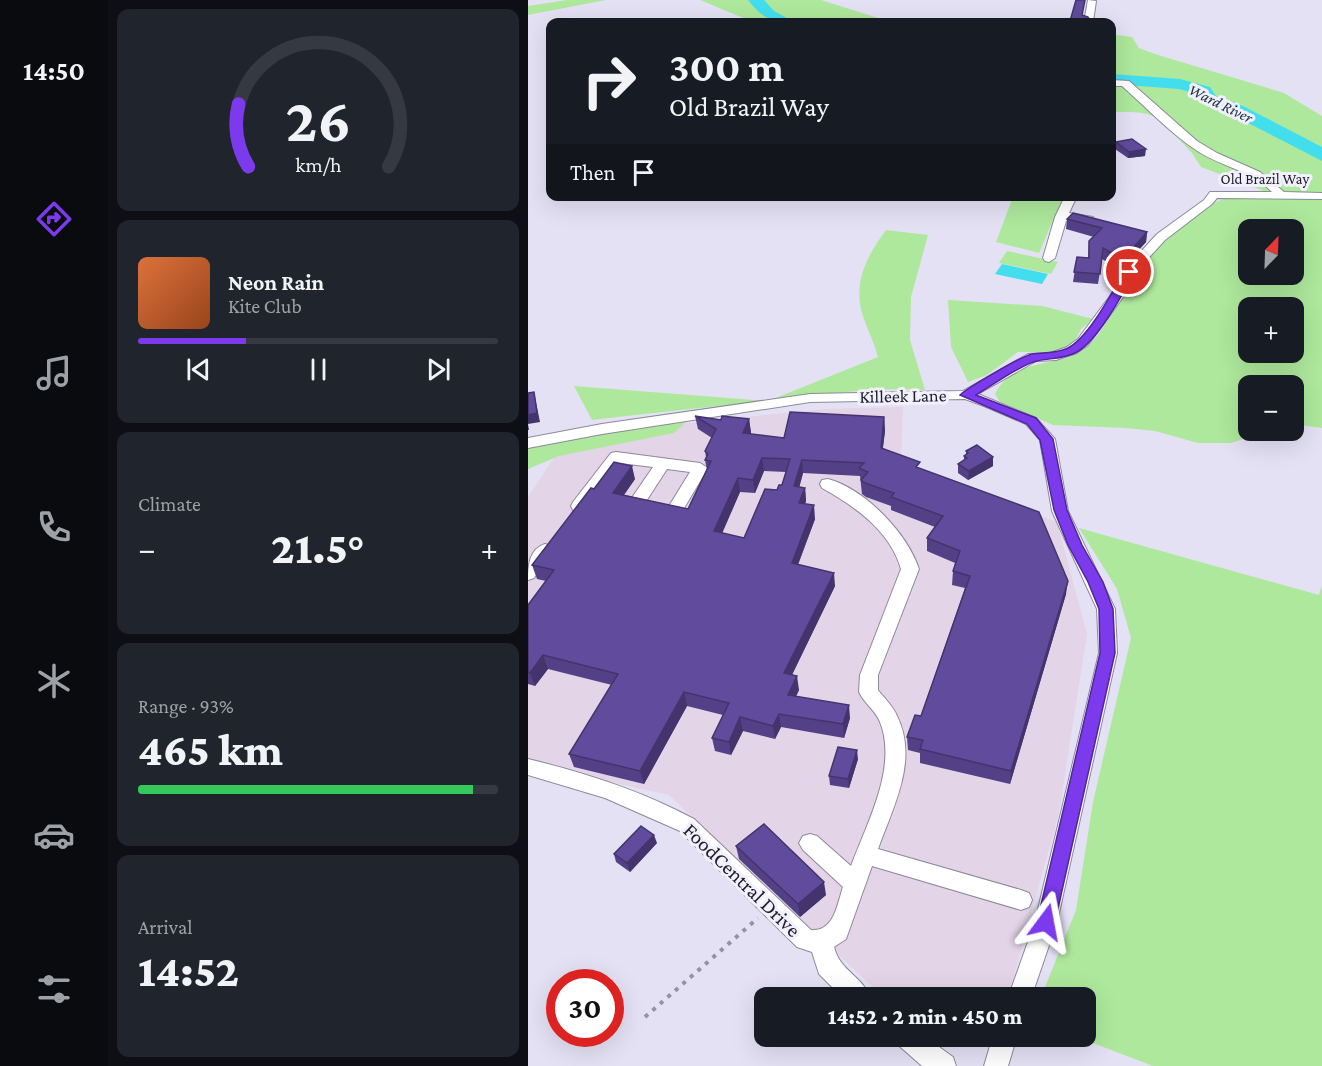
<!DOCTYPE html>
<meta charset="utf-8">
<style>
body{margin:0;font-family:"Crimson Pro",serif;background:#20242c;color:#f1f3f6;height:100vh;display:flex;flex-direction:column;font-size:22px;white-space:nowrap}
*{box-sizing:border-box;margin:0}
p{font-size:20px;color:#9ea1a6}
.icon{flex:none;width:33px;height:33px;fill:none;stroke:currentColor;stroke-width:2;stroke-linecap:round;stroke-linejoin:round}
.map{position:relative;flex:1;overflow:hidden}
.drawer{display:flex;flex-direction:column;gap:9px;padding:9px;background:#0d0f14;width:420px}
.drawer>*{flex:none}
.guide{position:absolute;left:18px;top:18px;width:570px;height:183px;border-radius:12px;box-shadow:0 6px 24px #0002;background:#171b24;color:#f1f3f6;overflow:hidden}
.needle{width:39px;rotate:23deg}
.tools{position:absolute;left:710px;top:219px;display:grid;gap:12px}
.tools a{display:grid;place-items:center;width:66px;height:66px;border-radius:12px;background:#171b24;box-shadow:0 6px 24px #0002;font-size:30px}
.speed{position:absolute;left:18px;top:969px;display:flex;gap:12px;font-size:30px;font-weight:700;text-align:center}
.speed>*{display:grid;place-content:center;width:78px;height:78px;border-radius:50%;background:#171b24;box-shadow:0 6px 24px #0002;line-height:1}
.speed .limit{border:9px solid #d22;background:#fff;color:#111}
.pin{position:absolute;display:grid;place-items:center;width:51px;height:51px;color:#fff;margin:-26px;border:3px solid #fff;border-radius:50%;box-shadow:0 2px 6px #0007}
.me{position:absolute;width:66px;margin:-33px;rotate:13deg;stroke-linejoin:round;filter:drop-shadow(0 0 4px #0008)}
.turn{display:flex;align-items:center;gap:21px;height:126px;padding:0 24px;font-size:27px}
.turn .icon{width:78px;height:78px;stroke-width:2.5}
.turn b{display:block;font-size:42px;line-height:51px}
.then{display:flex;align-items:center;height:57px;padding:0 24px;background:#0003;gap:12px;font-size:22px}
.big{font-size:45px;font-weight:800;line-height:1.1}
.drawer .widget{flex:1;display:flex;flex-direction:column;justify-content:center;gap:9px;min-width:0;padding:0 21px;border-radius:12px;background:#20242c}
.drawer .dial{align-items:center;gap:0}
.dial svg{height:156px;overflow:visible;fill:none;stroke:#363941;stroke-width:7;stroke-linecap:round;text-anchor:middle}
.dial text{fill:#f1f3f6;stroke:none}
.song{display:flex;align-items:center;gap:18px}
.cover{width:72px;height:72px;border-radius:9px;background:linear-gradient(135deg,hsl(20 70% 55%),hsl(20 70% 35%))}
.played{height:6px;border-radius:3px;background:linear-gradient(90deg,#7c3aed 30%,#363941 30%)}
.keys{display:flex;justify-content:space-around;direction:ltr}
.heat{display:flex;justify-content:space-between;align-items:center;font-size:33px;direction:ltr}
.charge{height:9px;border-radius:4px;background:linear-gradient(90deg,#34c759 93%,#363941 0)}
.trip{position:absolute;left:226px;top:987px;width:342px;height:60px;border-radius:12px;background:#171b24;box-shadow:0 6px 24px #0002;font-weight:800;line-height:60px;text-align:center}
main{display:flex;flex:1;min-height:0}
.tab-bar{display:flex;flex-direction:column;width:108px;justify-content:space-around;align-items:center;background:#090b0e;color:#9ea1a6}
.tab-bar .icon{width:42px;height:42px}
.tab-bar .current{color:#7c3aed}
.tab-bar b{font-size:27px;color:#f1f3f6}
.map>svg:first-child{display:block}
.industrial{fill:#e3d4e7}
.green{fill:#aee89c;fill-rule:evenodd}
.water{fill:#43deee}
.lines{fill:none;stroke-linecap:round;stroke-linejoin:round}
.river{fill:#43deee;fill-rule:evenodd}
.minor-casing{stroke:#8c899b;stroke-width:2}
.path{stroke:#9592a1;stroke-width:4;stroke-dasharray:4 6;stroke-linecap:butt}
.minor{fill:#fff;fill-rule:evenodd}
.wall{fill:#534086;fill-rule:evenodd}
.shaded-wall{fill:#44346d}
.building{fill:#614b9c;stroke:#44346d;stroke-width:1.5;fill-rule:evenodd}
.route{fill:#7c3aed;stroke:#51269a;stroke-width:1.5}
.labels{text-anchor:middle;stroke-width:6;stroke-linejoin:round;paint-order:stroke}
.far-street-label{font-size:15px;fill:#1f1e25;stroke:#f2efff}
.far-water-label{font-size:16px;font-style:italic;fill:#1b3437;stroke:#f2efff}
.street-label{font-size:18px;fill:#1f1e25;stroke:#f2efff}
.near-street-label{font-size:21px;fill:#1f1e25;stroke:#f2efff}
</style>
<main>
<nav class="tab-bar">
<b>14:50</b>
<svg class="icon current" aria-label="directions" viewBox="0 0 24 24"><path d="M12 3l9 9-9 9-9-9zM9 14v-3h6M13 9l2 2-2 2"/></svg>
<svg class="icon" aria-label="music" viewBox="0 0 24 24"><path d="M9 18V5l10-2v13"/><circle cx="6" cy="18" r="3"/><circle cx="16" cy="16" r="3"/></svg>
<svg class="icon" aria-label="phone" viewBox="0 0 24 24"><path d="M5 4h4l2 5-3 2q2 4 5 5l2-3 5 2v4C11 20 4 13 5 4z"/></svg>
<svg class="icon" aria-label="climate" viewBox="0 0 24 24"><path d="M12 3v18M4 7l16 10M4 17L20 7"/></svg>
<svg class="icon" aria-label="car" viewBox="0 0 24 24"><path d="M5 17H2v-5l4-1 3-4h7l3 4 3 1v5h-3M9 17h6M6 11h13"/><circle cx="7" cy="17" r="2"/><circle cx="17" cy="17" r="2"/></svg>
<svg class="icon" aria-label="filters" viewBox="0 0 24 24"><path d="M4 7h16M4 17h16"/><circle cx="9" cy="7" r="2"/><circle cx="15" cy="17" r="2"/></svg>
</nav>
<section class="drawer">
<div class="widget dial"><svg viewBox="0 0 100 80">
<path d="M14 69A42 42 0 1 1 86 69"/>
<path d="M14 69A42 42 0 0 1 9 37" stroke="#7c3aed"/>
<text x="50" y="56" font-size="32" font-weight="700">26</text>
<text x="50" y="72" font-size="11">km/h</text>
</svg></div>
<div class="widget">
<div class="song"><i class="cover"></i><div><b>Neon Rain</b><p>Kite Club</p></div></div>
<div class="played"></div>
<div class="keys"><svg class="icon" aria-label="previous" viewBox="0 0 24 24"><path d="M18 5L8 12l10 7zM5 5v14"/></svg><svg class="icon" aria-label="pause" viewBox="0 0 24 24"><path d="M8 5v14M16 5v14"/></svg><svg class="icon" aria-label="next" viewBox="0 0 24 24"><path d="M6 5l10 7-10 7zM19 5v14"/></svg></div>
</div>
<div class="widget"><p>Climate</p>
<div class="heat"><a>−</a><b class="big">21.5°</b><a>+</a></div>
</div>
<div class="widget"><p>Range · 93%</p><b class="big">465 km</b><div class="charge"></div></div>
<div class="widget"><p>Arrival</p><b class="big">14:52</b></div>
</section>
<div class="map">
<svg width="794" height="1066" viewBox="0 0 794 1066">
<rect width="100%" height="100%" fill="#e5e1f5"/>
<g class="industrial">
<path d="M375,407l-2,55 156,60 30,112 -28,179 -51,184h-125l-214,-202 -141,-31v-267l40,-60 48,-7 209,-21z"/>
<path d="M396,1037h73l-1,5 -64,3z"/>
</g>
<g class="green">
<path d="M39,0h39l-78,15v-9z"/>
<path d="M172,0h121l70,22h-101l-20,-11 -6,2 18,9h-29z"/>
<path d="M584,34l20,3 7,11 16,6 129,39 38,23v35l-45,-26 -61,-24 -9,-12 -60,-12 -35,-1z"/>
<path d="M584,80l68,4 23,8 4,9c41,13 79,33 115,55v37l-27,1 -31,-3 -63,-24 -9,-14 -22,-23 1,-3c-22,-17 -33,-15 -59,-15z"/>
<path d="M485,197h50l-24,56 -43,-11z"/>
<path d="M701,198h93v230l-29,-4v-38h-45v44l19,1 -36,12h-33l-43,-12 -29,-3 -73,-3 -53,-23 -5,-8c19,-39 68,-25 91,-46 23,-21 32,-53 51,-77 18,-23 63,-69 92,-73zM720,230h45v44h-45zM720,308h45v44h-45z"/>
<path d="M358,230l42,5 -17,62 -1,43 15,50c-53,-3 -103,5 -155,11 -59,6 -118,12 -178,19l-18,-34 194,15 110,-44c-4,-17 -15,-35 -18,-53 -4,-29 10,-52 26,-74z"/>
<path d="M479,251l51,11 -7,12 -52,-11z"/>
<path d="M420,300l94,6 51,13 -12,10 -8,16 -24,7h-31l-31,23 -19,7 -17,-35z"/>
<path d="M158,422l-12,11 -115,23 -31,13v-23l88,-16z"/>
<path d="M551,528l240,67 3,-10v481h-169l-76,-29 9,-1v-38l-45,-1 35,-87 17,-108 38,-164 -14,-49z"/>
</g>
<path class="water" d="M474,264l46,10 -6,10 -47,-10z"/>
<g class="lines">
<g class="river">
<path d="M220,0h16l10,11 20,11c-21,2 -33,-5 -46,-22z"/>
<path d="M584,74l68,5 30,8 6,9 25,9 81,42v14l-93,-48 -26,-9 -6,-10 -18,-5 -67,-5z"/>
</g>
<g class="minor-casing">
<g id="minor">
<path d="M560,0l8,1 -3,21h-9z"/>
<path d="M584,80l17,1 68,60 20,12 43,19 24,20 38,1v6l-105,-1 -5,6 -47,36 -30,33 -9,20 -38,52 -11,8 -21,7 -20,1 -58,33 58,24 19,21 13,72 47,98 2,44 -60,269 -26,76h-23l27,-76 64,-269 -2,-44 -45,-98 -12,-71 -14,-16 -42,-18 -19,-7 -155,3 -208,32 -74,14v-10l74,-14 208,-30 153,-3 65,-37 22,-1 17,-6 11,-8 35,-47 12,-23 32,-35 47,-34 6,-8h62c-20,-21 -49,-25 -73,-40 -28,-18 -52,-44 -77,-66h-10z"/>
<path d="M537,196h12l-8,17 24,4 2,3 -6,4 -23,-3 -11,37 -6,4 -4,-1 -2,-3 12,-41z"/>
<path d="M88,452l84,11 8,5 -28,47h-12l-2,-4 24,-39 -23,-3 -24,37h-12l-2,-4 24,-35 -33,-4 -35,47h-12l-2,-4 2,-4 38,-49z"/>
<path d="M300,479c37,10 79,54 91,90l-41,106v15c6,8 15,16 19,26 22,44 -4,91 -19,133l143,41 8,3 3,7 -3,7 -8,3 -149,-44 -26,73 -12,8c6,24 28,29 37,51h-28l-24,-24 -7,-22 -15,-5 -117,-116 -75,-33 -77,-23v-16c58,14 114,32 166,60l117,111c23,2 26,-25 32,-43l-40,-37 -4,-7 4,-7 7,-2 7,2 34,30c16,-43 47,-99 29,-144 -4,-11 -16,-19 -21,-30l1,-17 41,-106c-11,-38 -45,-62 -79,-81l-2,-4 2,-4z"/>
<path d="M17,544l6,2 2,4 -19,28 -6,2c0,-14 1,-31 17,-36z"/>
<path d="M365,1036h31l29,21 3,9h-34l-25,-22z"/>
<path d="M465,1036h24l-9,30h-24z"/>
</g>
</g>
<path class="path" d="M117,1017l113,-99"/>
<use href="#minor" class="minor"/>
</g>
<g class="wall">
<path d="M588,142l29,14 -17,2 -13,-9z"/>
<path d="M539,219l80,13 -1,10 -23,25 -5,2 -16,-10 -4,25 -25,-2 4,-25 11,1 1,-17 5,-4 -28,-8z"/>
<path d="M167,416l26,4 28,-1 2,14 -1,1 34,4 100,-21 1,14 -2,17 37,21 146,125 -56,190 -90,-21v-10l-12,-3 -1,-13 14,-21 44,-128 -13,-3 1,-14 2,-8 -28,-12v-13l8,-11 -44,-17v-4l-25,-9 -4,-3 -2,-18 -57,-3 -4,14 6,1 1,13 -1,3 10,15 -17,46 37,21 -43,89 7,15 -3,6 54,22 -6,20 -63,-11 -6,12 -32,-8 -12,24 -16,-4 -3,-13 11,-23 -36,-9 -43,78 -70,-17 -5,-13 43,-69 -64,-16 -13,17 -7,-2v-79l18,-24 -9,-2 -5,-14 62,-76 41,-10 -11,16 64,14 19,-39 -2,-10 1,-3 -1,-6 7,-13 -14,-9zM236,471l22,1 -4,13 -5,5 -33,48 -22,-5 18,-41 15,1z"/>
<path d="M438,451l27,15 -25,14 -10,-7v-9l6,-4v-4l2,-1z"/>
<path d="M330,759l-9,29 -19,-3 -1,-9z"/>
<path d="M129,843l-27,29 -14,-10 -2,-8z"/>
<path d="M208,846l90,49 -26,22 -61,-58z"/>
</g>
<g class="shaded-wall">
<path d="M618,149l-1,7 -17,2 1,-6z"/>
<path d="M619,232l-1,10 -23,25 -5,2 2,-11z"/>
<path d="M6,392l6,30 -12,2 1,6h-1v-15z"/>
<path d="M356,417l1,14 -4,30v-13z"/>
<path d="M221,419l2,14 -6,14 -2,-14z"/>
<path d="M465,457v9l-25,14 1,-9z"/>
<path d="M234,458l2,13 -9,22 -2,-13z"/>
<path d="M274,460l1,13 -7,27 -2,-14z"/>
<path d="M104,466l3,13 -19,27 -3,-13z"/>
<path d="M210,478l2,14 -23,53 -3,-14z"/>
<path d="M277,488l1,13 -6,16 -1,-14z"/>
<path d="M286,505l1,14 -22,58 -1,-14z"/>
<path d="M306,573l1,13 -49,101 -2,-14z"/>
<path d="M540,581l-2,13 -56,190 1,-13z"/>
<path d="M15,655l5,14 -13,17 -5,-13z"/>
<path d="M269,676l2,14 -9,19 -2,-14z"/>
<path d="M156,692l3,14 -43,78 -4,-13z"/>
<path d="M321,705l1,13 -6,20 -1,-14z"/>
<path d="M251,714l2,13 -6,12 -2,-13z"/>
<path d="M212,717l3,14 -12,24 -2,-13z"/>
<path d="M329,750l1,9 -9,29 -1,-9z"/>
<path d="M126,835l3,8 -27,29 -3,-9z"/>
<path d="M296,882l2,13 -26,22 -2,-13z"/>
</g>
<g class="building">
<path d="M548,0h9l-3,15 6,2 3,5 -21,-1z"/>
<path d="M604,139l14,10 -17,3 -13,-10z"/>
<path d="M545,213l74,19 -22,25 -5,1 -17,-10 -3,26 -26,-2 3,-15 12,1v-17l13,-13 -35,-9z"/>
<path d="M6,392l3,21 -9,2v-22z"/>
<path d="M262,412l94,5 -3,31 39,14 -4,5 123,45 29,69 -57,190 -91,-22 3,-9 -16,-3 8,-22 6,1 49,-140 -17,-5 7,-20 -33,-13 16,-22 -52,-19 3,-4 -29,-10 -4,-3 7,-8 -9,-4 5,-5 -62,-3 -8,26 11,2 -6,15 15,2 -22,58 42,10 -50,100 13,3 -9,19 61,10 -6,19 -64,-10 -6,12 -33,-9 -11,25 -17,-4 17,-35 -45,-11 -44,79 -71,-17 49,-80 -75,-19 -13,18 -2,-1v-67l26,-35 -22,-5 59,-77 3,1 20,-27 18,4 -19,27 75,16 23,-48 -6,-1 3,-6 -3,-3 11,-22 -21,-13 26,4 1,-4 27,3 -6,14 41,5zM234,458l28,1 -8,26h-3l-2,5 -12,-1 -21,49 -30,-7 24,-53 15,2z"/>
<path d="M449,445l16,12 -24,14 -11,-7 9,-6 -3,-2 4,-3 -2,-2z"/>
<path d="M310,747l19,3 -9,29 -19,-3z"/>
<path d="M236,824l60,58 -26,22 -62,-58z"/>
<path d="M113,826l13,9 -27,28 -13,-9z"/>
</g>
<path class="route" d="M601,269l5,3c-10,21 -37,69 -57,80 -12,7 -27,6 -40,9 -14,2 -47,26 -61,34l60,23 17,21 14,71 15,35 21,37 10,27 2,44 -60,269 -3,6 -6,2 -7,-2 -2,-6 63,-269 -1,-44 -11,-27 -20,-37 -14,-35 -14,-70 -13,-16 -67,-29c7,-7 62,-39 72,-41 12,-2 24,0 36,-6 21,-11 45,-57 57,-78z"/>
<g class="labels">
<g class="far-street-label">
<text x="737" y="184">Old Brazil Way</text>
</g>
<g class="far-water-label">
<text transform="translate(693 103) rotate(26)" y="6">Ward River</text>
</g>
<g class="street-label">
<text transform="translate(375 396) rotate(-1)" y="6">Killeek Lane</text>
</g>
<g class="near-street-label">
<text transform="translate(214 880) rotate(44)" y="7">FoodCentral Drive</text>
</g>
</g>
</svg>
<div class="tools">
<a><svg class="needle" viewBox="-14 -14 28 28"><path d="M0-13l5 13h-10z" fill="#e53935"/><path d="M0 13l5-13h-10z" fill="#9ea1a6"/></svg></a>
<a>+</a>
<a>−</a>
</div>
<div class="speed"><div class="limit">30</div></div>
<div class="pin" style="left:601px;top:272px;background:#d93025"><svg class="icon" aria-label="arrive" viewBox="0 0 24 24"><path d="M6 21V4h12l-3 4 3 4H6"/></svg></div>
<svg class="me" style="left:518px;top:922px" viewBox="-20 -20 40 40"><path d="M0-17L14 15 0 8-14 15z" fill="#7c3aed" stroke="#fff" stroke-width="4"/></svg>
<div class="trip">14:52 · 2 min · 450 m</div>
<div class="guide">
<div class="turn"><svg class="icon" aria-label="right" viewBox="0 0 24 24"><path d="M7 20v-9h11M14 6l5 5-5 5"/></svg><div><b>300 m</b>Old Brazil Way</div></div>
<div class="then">Then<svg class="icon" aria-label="arrive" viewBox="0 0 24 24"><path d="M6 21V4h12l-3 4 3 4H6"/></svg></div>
</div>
</div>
</main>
